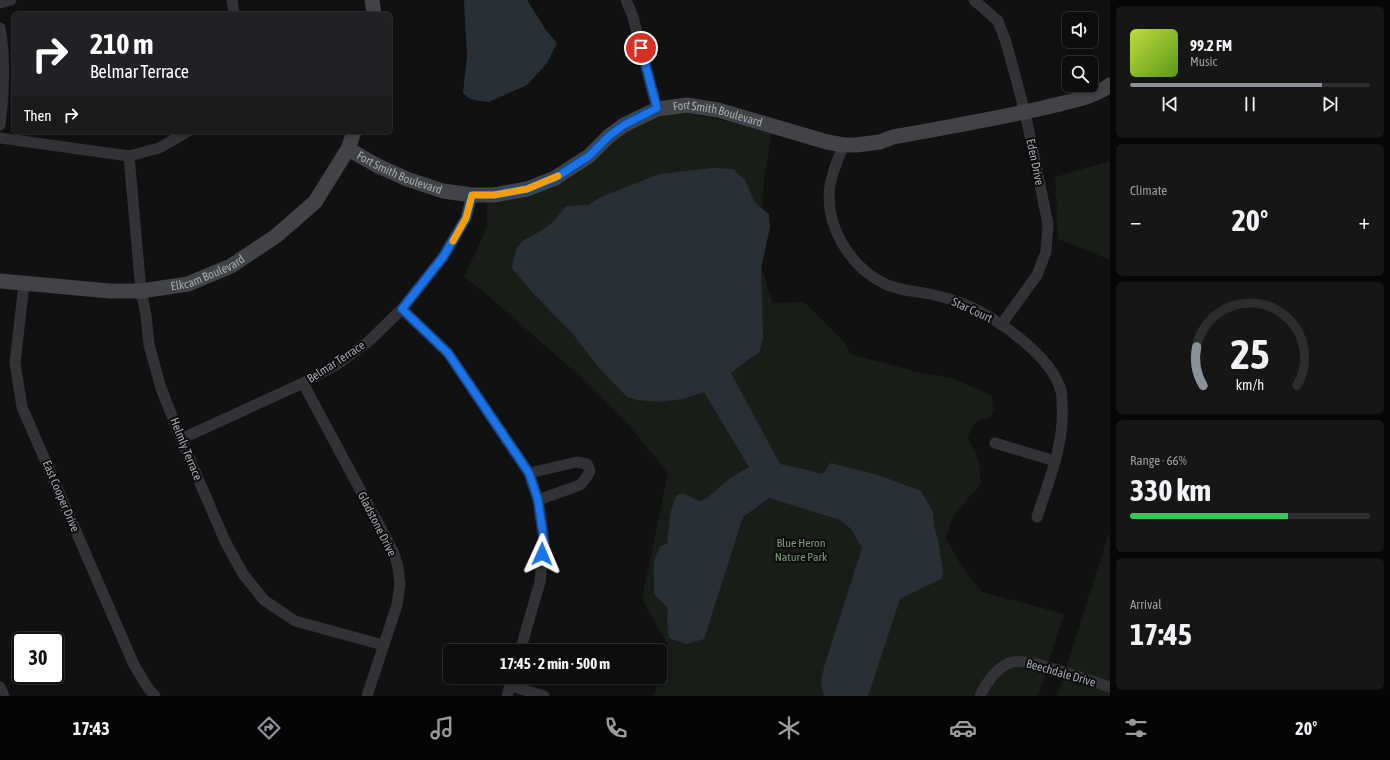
<!DOCTYPE html>
<meta charset="utf-8">
<style>
body{margin:0;font-family:"Asap Condensed",sans-serif;background:#161617;color:#f1f3f6;height:100vh;display:flex;flex-direction:column;font-size:15px;white-space:nowrap}
*{box-sizing:border-box;margin:0}
p{font-size:13px;color:#9a9c9e}
.icon{flex:none;width:22px;height:22px;fill:none;stroke:currentColor;stroke-width:2;stroke-linecap:round;stroke-linejoin:round}
.map{position:relative;flex:1;overflow:hidden}
.details{display:flex;flex-direction:column;gap:6px;padding:6px;background:#070708;width:280px}
.details>*{flex:none}
.guide{position:absolute;left:12px;top:12px;width:380px;height:122px;border-radius:6px;box-shadow:0 2px 6px #0003,0 0 0 1px #2d2d2e;background:#202124;color:#fff;overflow:hidden}
.fabs{position:absolute;left:1062px;top:12px;display:grid;gap:8px}
.fabs a{display:grid;place-items:center;width:36px;height:36px;border-radius:6px;background:#0d0d0e;box-shadow:0 2px 6px #0003,0 0 0 1px #2d2d2e;font-size:20px}
.speed{position:absolute;left:12px;top:632px;display:flex;gap:8px;font-size:20px;font-weight:700;text-align:center}
.speed>*{display:grid;place-content:center;width:52px;height:52px;border-radius:50%;background:#0d0d0e;box-shadow:0 2px 6px #0003,0 0 0 1px #2d2d2e;line-height:1}
.speed .limit{border:2px solid #111;border-radius:6px;background:#fff;color:#111}
.pin{position:absolute;display:grid;place-items:center;width:34px;height:34px;color:#fff;margin:-17px;border:2px solid #fff;border-radius:50%;box-shadow:0 1px 4px #0007}
.me{position:absolute;width:44px;margin:-22px;rotate:1deg;stroke-linejoin:round;filter:drop-shadow(0 0 3px #0008)}
.turn{display:flex;align-items:center;gap:14px;height:84px;padding:0 12px;font-size:18px}
.turn .icon{width:52px;height:52px;stroke-width:2.5}
.turn b{display:block;font-size:28px;line-height:34px}
.then{display:flex;align-items:center;height:38px;padding:0 12px;background:#0003;gap:8px;font-size:15px}
.big{font-size:30px;font-weight:700;line-height:1.1}
.details .widget{flex:1;display:flex;flex-direction:column;justify-content:center;gap:6px;min-width:0;padding:0 14px;border-radius:6px;background:#161617}
.details .dial{align-items:center;gap:0}
.dial svg{height:104px;overflow:visible;fill:none;stroke:#2d2d2e;stroke-width:7;stroke-linecap:round;text-anchor:middle}
.dial text{fill:#f1f3f6;stroke:none}
.song{display:flex;align-items:center;gap:12px}
.cover{width:48px;height:48px;border-radius:6px;background:linear-gradient(135deg,hsl(70 70% 55%),hsl(90 70% 35%))}
.played{height:4px;border-radius:2px;background:linear-gradient(90deg,#8c9099 80%,#2d2d2e 80%)}
.keys{display:flex;justify-content:space-around;direction:ltr}
.heat{display:flex;justify-content:space-between;align-items:center;font-size:22px;direction:ltr}
.charge{height:6px;border-radius:3px;background:linear-gradient(90deg,#34c759 66%,#2d2d2e 0)}
.trip{position:absolute;left:443px;top:644px;width:224px;height:40px;border-radius:6px;background:#0d0d0e;box-shadow:0 2px 6px #0003,0 0 0 1px #2d2d2e;font-weight:700;line-height:40px;text-align:center}
.menu{display:flex;height:64px;justify-content:space-around;align-items:center;background:#050506;color:#9a9c9e}
.menu .icon{width:28px;height:28px}
.menu .selected{color:#8c9099}
.menu b{font-size:18px;color:#f1f3f6}
main{display:flex;flex:1;min-height:0}
.map>svg:first-child{display:block}
.green{fill:#181d18}
.water{fill:#293035}
.lines{fill:none;stroke-linecap:round;stroke-linejoin:round}
.street{stroke:#333337;stroke-width:11}
.secondary{stroke:#414347;stroke-width:15}
.route-casing{stroke:#114b97;stroke-width:10}
.route{stroke:#1a73e8;stroke-width:7}
.slow{stroke:#f59e0b;stroke-width:7}
.labels{text-anchor:middle;stroke-width:4;stroke-linejoin:round;paint-order:stroke}
.street-label{font-size:12px;fill:#a4a9b2;stroke:#0c0c0d}
.park-label{font-size:12px;fill:#7c9c7c;stroke:#0c0c0d}
</style>
<main>
<div class="map">
<svg width="1110" height="696" viewBox="0 0 1110 696">
<rect width="100%" height="100%" fill="#111112"/>
<g class="green">
<path d="M675,110l97,21 -8,49 -4,81 12,42 32,-1 41,41 5,11 64,17 40,8 37,16 3,16 -5,7 -11,2 -11,17c12,19 12,25 14,46l-29,35 -6,20 13,24 23,30 82,22 -26,82h-384l14,-51 -26,-46 26,-126 -41,-50 -36,-37 -106,-93 -21,-16 23,-50v-24l29,-5 50,-18 35,-29 21,-19 30,-15z"/>
<path d="M1110,161v99l-52,-21 -3,-62z"/>
<path d="M1110,530v152l-44,-14z"/>
<path d="M1063,677l47,15v4h-53z"/>
</g>
<g class="water">
<path d="M464,0h63l19,30 11,13 -10,20 -20,22 -38,17 -10,-1 -9,-2 -7,-6 4,-38z"/>
<path d="M712,168l21,1 12,11 10,23 14,11 1,13 -9,42 2,69 -4,15 -10,6 -18,14 49,91 32,7 7,3 5,-1 6,-10 48,12 43,16 12,21 1,13 5,20 4,28 -2,6 -41,20 -32,97h-44l-3,-13 3,-16 38,-119 -11,-19 -11,-9 -71,-22 -26,19 -39,122 -18,5 -17,-6 -2,-17 1,-13 -14,-14v-33l6,-15 7,-2 4,-33 5,-15 6,-3 17,8 7,-2 24,-21 19,-11 -45,-75 -21,7 -26,3 -19,-2 -11,-3 -28,-29 -27,-35 -41,-42 -19,-23c4,-34 16,-26 37,-43 7,-5 12,-13 17,-19l22,-1 15,-9 57,-22z"/>
</g>
<g class="lines">
<g class="street">
<path d="M232,0l2,14"/>
<path d="M626,0l7,17 24,92"/>
<path d="M974,0l24,21 8,21 19,70 23,112 -2,28 -9,23 -36,50"/>
<path d="M0,3l11,-3"/>
<path d="M0,28c6,32 4,65 0,97"/>
<path d="M0,138l129,18 30,-8 28,-16"/>
<path d="M844,145c-6,13 -11,25 -14,40 -6,40 20,82 55,99 17,8 36,7 53,12 9,2 18,5 26,8 32,13 88,52 97,87 1,3 1,8 1,12 3,40 -13,77 -25,114"/>
<path d="M129,156l12,135 5,24 3,30 12,43 20,51 44,102 18,33 21,26 31,21 88,24"/>
<path d="M24,284l-9,79 7,44 112,258 14,23 7,8"/>
<path d="M402,309l46,44 81,120 9,27 6,41 -4,41 -20,69"/>
<path d="M303,383l90,168 5,16 2,17 -3,21 -30,91"/>
<path d="M181,439l122,-56 33,-18 32,-23 34,-33 41,-52 23,-39 6,-23"/>
<path d="M995,443l60,18"/>
<path d="M529,473l48,-11 10,2 3,7 -4,7 -6,7 -42,15"/>
<path d="M511,686l33,10"/>
<path d="M0,687l4,9"/>
<path d="M507,696l6,-19"/>
<path d="M980,696c6,-13 18,-31 33,-34 16,-4 78,19 97,25"/>
</g>
<g class="secondary">
<path d="M372,0l2,14"/>
<path id="s1" d="M348,149l30,17 29,13 36,12 29,4h22l33,-6 28,-11 34,-22 20,-20 15,-11 33,-16 30,-4 31,5 109,32 17,3h12l24,-3 13,-5c50,-9 101,-18 150,-29 23,-6 48,-9 67,-23"/>
<path id="s2" d="M0,281l110,10h31l47,-7 43,-18 45,-30 39,-34 33,-53 6,-17"/>
</g>
</g>
<g class="lines">
<g class="route-casing">
<path id="route" d="M542,554l2,-13 -6,-41 -9,-27 -81,-120 -46,-44 41,-52 23,-39 6,-23h22l33,-6 28,-11 34,-22 20,-20 15,-11 33,-17 -16,-60"/>
</g>
<use href="#route" class="route"/>
<path class="slow" d="M453,241l13,-23 6,-23h22l33,-6 31,-13"/>
</g>
<g class="labels">
<g class="street-label">
<text dy="4" stroke="none"><textPath href="#s1" startOffset="405">Fort Smith Boulevard</textPath></text>
<text transform="translate(1035 162) rotate(78)" y="4">Eden Drive</text>
<text dy="4" stroke="none"><textPath href="#s1" startOffset="57">Fort Smith Boulevard</textPath></text>
<text dy="4" stroke="none"><textPath href="#s2" startOffset="211">Elkcam Boulevard</textPath></text>
<text transform="translate(972 310) rotate(25)" y="4">Star Court</text>
<text transform="translate(336 362) rotate(-33)" y="4">Belmar Terrace</text>
<text transform="translate(186 449) rotate(68)" y="4">Helmly Terrace</text>
<text transform="translate(61 496) rotate(67)" y="4">East Cooper Drive</text>
<text transform="translate(377 524) rotate(63)" y="4">Gladstone Drive</text>
<text transform="translate(1061 673) rotate(16)" y="4">Beechdale Drive</text>
</g>
<g class="park-label">
<text x="801" y="547">Blue Heron<tspan x="801" dy="14">Nature Park</tspan></text>
</g>
</g>
</svg>
<div class="fabs">
<a><svg class="icon" aria-label="sound" viewBox="0 0 24 24"><path d="M4 9h4l5-4v14l-5-4H4zM17 9q2 3 0 6"/></svg></a>
<a><svg class="icon" aria-label="search" viewBox="0 0 24 24"><circle cx="10" cy="10" r="6"/><path d="M15 15l6 6"/></svg></a>
</div>
<div class="speed"><div class="limit">30</div></div>
<div class="pin" style="left:641px;top:48px;background:#d93025"><svg class="icon" aria-label="arrive" viewBox="0 0 24 24"><path d="M6 21V4h12l-3 4 3 4H6"/></svg></div>
<svg class="me" style="left:542px;top:554px" viewBox="-20 -20 40 40"><path d="M0-17L14 15 0 8-14 15z" fill="#1a73e8" stroke="#fff" stroke-width="4"/></svg>
<div class="trip">17:45 · 2 min · 500 m</div>
<div class="guide">
<div class="turn"><svg class="icon" aria-label="right" viewBox="0 0 24 24"><path d="M7 20v-9h11M14 6l5 5-5 5"/></svg><div><b>210 m</b>Belmar Terrace</div></div>
<div class="then">Then<svg class="icon" aria-label="right" viewBox="0 0 24 24"><path d="M7 20v-9h11M14 6l5 5-5 5"/></svg></div>
</div>
</div>
<section class="details">
<div class="widget">
<div class="song"><i class="cover"></i><div><b>99.2 FM</b><p>Music</p></div></div>
<div class="played"></div>
<div class="keys"><svg class="icon" aria-label="previous" viewBox="0 0 24 24"><path d="M18 5L8 12l10 7zM5 5v14"/></svg><svg class="icon" aria-label="pause" viewBox="0 0 24 24"><path d="M8 5v14M16 5v14"/></svg><svg class="icon" aria-label="next" viewBox="0 0 24 24"><path d="M6 5l10 7-10 7zM19 5v14"/></svg></div>
</div>
<div class="widget"><p>Climate</p>
<div class="heat"><a>−</a><b class="big">20°</b><a>+</a></div>
</div>
<div class="widget dial"><svg viewBox="0 0 100 80">
<path d="M14 69A42 42 0 1 1 86 69"/>
<path d="M14 69A42 42 0 0 1 9 39" stroke="#8c9099"/>
<text x="50" y="56" font-size="32" font-weight="700">25</text>
<text x="50" y="72" font-size="11">km/h</text>
</svg></div>
<div class="widget"><p>Range · 66%</p><b class="big">330 km</b><div class="charge"></div></div>
<div class="widget"><p>Arrival</p><b class="big">17:45</b></div>
</section>
</main>
<nav class="menu">
<b>17:43</b>
<svg class="icon selected" aria-label="directions" viewBox="0 0 24 24"><path d="M12 3l9 9-9 9-9-9zM9 14v-3h6M13 9l2 2-2 2"/></svg>
<svg class="icon" aria-label="music" viewBox="0 0 24 24"><path d="M9 18V5l10-2v13"/><circle cx="6" cy="18" r="3"/><circle cx="16" cy="16" r="3"/></svg>
<svg class="icon" aria-label="phone" viewBox="0 0 24 24"><path d="M5 4h4l2 5-3 2q2 4 5 5l2-3 5 2v4C11 20 4 13 5 4z"/></svg>
<svg class="icon" aria-label="climate" viewBox="0 0 24 24"><path d="M12 3v18M4 7l16 10M4 17L20 7"/></svg>
<svg class="icon" aria-label="car" viewBox="0 0 24 24"><path d="M5 17H2v-5l4-1 3-4h7l3 4 3 1v5h-3M9 17h6M6 11h13"/><circle cx="7" cy="17" r="2"/><circle cx="17" cy="17" r="2"/></svg>
<svg class="icon" aria-label="filters" viewBox="0 0 24 24"><path d="M4 7h16M4 17h16"/><circle cx="9" cy="7" r="2"/><circle cx="15" cy="17" r="2"/></svg>
<b>20°</b>
</nav>
